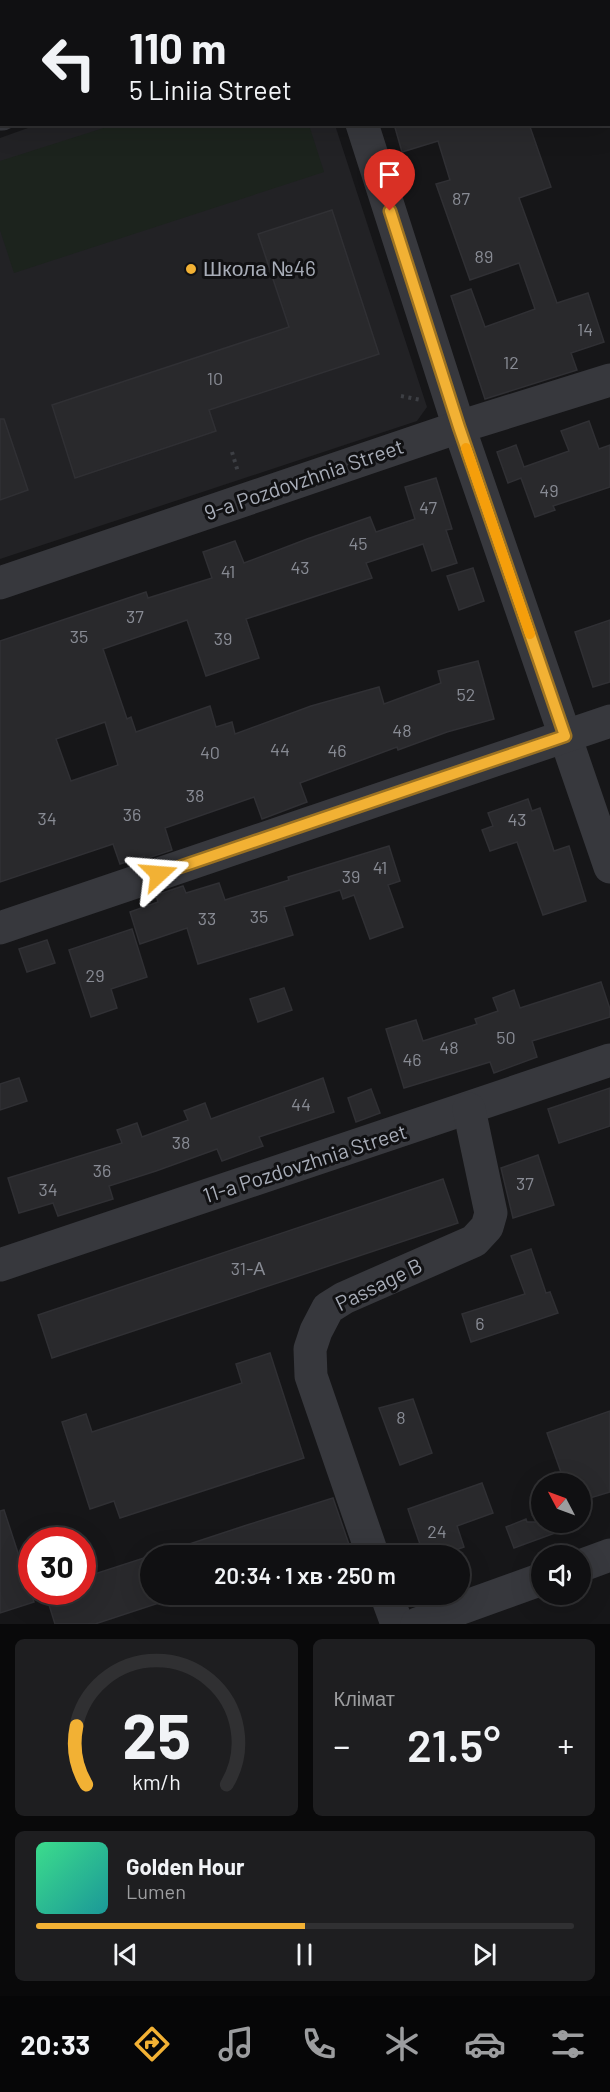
<!DOCTYPE html>
<html lang="uk">
<meta charset="utf-8">
<style>
body{margin:0;font-family:Barlow,sans-serif;background:#1e1e20;color:#f1f3f6;height:100vh;display:flex;flex-direction:column;font-size:22px;white-space:nowrap}
*{box-sizing:border-box;margin:0}
p{font-size:20px;color:#9c9d9f}
.icon{flex:none;width:33px;height:33px;fill:none;stroke:currentColor;stroke-width:2;stroke-linecap:round;stroke-linejoin:round}
.map{position:relative;height:1624px;overflow:hidden}
.panel{display:flex;flex-direction:column;gap:15px;padding:15px;background:#09090a;flex:1}
.panel>*{flex:none}
.banner{position:absolute;left:0px;top:0px;width:610px;height:126px;box-shadow:0 6px 24px #0002,0 0 0 2px #303032;background:#101012;color:#f1f3f6;overflow:hidden}
.needle{width:39px;rotate:311deg}
.fabs{position:absolute;left:531px;top:1473px;display:grid;gap:12px}
.fabs a{display:grid;place-items:center;width:60px;height:60px;border-radius:50%;background:#101012;box-shadow:0 6px 24px #0002,0 0 0 2px #303032;font-size:30px}
.speed{position:absolute;left:18px;top:1527px;display:flex;gap:12px;font-size:30px;font-weight:700;text-align:center}
.speed>*{display:grid;place-content:center;width:78px;height:78px;border-radius:50%;background:#101012;box-shadow:0 6px 24px #0002,0 0 0 2px #303032;line-height:1}
.speed .limit{border:9px solid #d22;background:#fff;color:#111}
.pin{position:absolute;display:grid;place-items:center;width:51px;height:51px;color:#fff;margin:-62px -26px;border-radius:50% 50% 50% 0;rotate:-45deg;box-shadow:0 0 6px #0007}
.pin .icon{rotate:45deg}
.me{position:absolute;width:66px;margin:-33px;rotate:71deg;stroke-linejoin:round;filter:drop-shadow(0 0 4px #0008)}
.turn{display:flex;align-items:center;gap:21px;height:126px;padding:0 30px;font-size:27px}
.turn .icon{width:78px;height:78px;stroke-width:2.5}
.turn b{display:block;font-size:42px;line-height:51px}
.big{font-size:45px;font-weight:600;line-height:1.1}
.panel .widget{flex:1;display:flex;flex-direction:column;justify-content:center;gap:9px;min-width:0;padding:0 21px;border-radius:9px;background:#1e1e20}
.panel .dial{align-items:center;gap:0}
.dial svg{height:156px;overflow:visible;fill:none;stroke:#303032;stroke-width:7;stroke-linecap:round;text-anchor:middle}
.dial text{fill:#f1f3f6;stroke:none}
.song{display:flex;align-items:center;gap:18px}
.cover{width:72px;height:72px;border-radius:9px;background:linear-gradient(135deg,hsl(150 70% 55%),hsl(180 70% 35%))}
.played{height:6px;border-radius:3px;background:linear-gradient(90deg,#f2b134 50%,#303032 50%)}
.keys{display:flex;justify-content:space-around;direction:ltr}
.heat{display:flex;justify-content:space-between;align-items:center;font-size:33px;direction:ltr}
.panel .tiles{flex:1;display:grid;gap:15px;grid-template-columns:1fr 1fr}
.widget:last-child{grid-column:span 2}
.trip{position:absolute;left:140px;top:1545px;width:330px;height:60px;border-radius:30px;background:#101012;box-shadow:0 6px 24px #0002,0 0 0 2px #303032;font-weight:600;line-height:60px;text-align:center}
.dock{display:flex;height:96px;justify-content:space-around;align-items:center;background:#060607;color:#9c9d9f}
.dock .icon{width:42px;height:42px}
.dock .current{color:#f2b134}
.dock b{font-size:27px;color:#f1f3f6}
.map>svg:first-child{display:block}
.built{fill:#222225}
.green{fill:#1c231d}
.building{fill:#29292c;stroke:#303034;stroke-width:1.5;fill-rule:evenodd}
.lines{fill:none;stroke-linecap:round;stroke-linejoin:round}
.path{stroke:#3d3f44;stroke-width:4;stroke-dasharray:3 4.5;stroke-linecap:butt}
.minor{stroke:#37383d;stroke-width:33}
.route-casing{stroke:#9d7322;stroke-width:15}
.route{stroke:#f2b134;stroke-width:10}
.slow{stroke:#f59e0b;stroke-width:10}
.poi-dot{fill:#f2b134;stroke:#111113;stroke-width:2}
.labels{text-anchor:middle;stroke-width:6;stroke-linejoin:round;paint-order:stroke}
.number-label{font-size:18px;fill:#888b94}
.poi-label{font-size:21px;fill:#a8adb8;stroke:#111113;text-anchor:start}
.street-label{font-size:21px;fill:#a8adb8;stroke:#111113}
</style>
<div class="map">
<svg width="610" height="1624" viewBox="0 0 610 1624">
<rect width="100%" height="100%" fill="#161618"/>
<path class="built" d="M39,124l296,1 92,282 -10,14 -417,138v-421z"/>
<path class="green" d="M309,125l15,47 -310,101 -14,-43v-69l113,-36z"/>
<g class="building">
<path d="M394,124h135l22,63 -32,11 38,105 31,-10 16,49 -33,11 6,17 -92,29 -34,-103 20,-7 14,38 50,-18 -16,-46 -49,17 -34,-96 14,-4 -12,-39 -36,11z"/>
<path d="M332,210l47,144 -170,56 7,21 -141,47 -23,-73 237,-78 -31,-93z"/>
<path d="M0,419h4l24,71 -28,10z"/>
<path d="M589,421l10,28 11,-4v42l-57,19 2,4 -20,7 -14,-39 -13,5 -11,-31 19,-7 8,22 45,-16 -8,-20z"/>
<path d="M436,478l16,51 -6,1 11,33 -25,8 -9,-27 -57,19 6,15 -126,41 13,39 -53,18 -19,-56 -84,29 24,70 4,-2 5,15 74,-26 6,21 16,-5 3,12 76,-28 68,-19 5,17 57,-21 -3,-12 40,-10 16,58 -47,13 -49,18 -1,-3 -97,36 7,19 -45,17 -8,-22 -89,31 7,22 -27,9 -1,-3 -24,8 -7,-20 -113,38v-241l146,-49 2,6 64,-20 -9,-26 32,-11 9,22 63,-24 63,-22 6,15 39,-13 -10,-32zM105,722l13,43 -47,16 -15,-42z"/>
<path d="M473,568l11,33 -25,9 -12,-34z"/>
<path d="M610,620v62l-17,5 -18,-55z"/>
<path d="M528,799l4,12 8,-3 14,43 15,-5 17,55 -43,14 -26,-73 -27,9 -8,-21 11,-4 -5,-13z"/>
<path d="M389,846l11,35 -12,4 15,42 -33,12 -16,-44 -11,4 -3,-9 -56,17 9,28 -95,29 -11,-36 -47,16 -10,-32 28,-10 -2,-7 27,-9 3,7 33,-10 6,17 64,-20 -1,-3z"/>
<path d="M132,929l15,48 -36,12 6,19 -26,9 -22,-67z"/>
<path d="M47,940l8,23 -28,9 -8,-23z"/>
<path d="M601,982l9,27v8l-78,24 5,16 -43,16 -4,-11 -86,26 -18,-59 30,-9 7,21 54,-17 -2,-5 23,-8 -5,-13 21,-8 6,18z"/>
<path d="M284,988l8,22 -34,12 -8,-23z"/>
<path d="M19,1078l8,23 -27,9v-26z"/>
<path d="M323,1078l11,34 -75,25 4,9 -41,15 -5,-12 -61,22 -47,15 4,13 -55,17 -5,-13 -34,10 -11,-35 114,-35 -5,-13 20,-7 5,14 46,-17 -4,-9 21,-8 6,16z"/>
<path d="M610,1088v38l-51,17 -11,-34z"/>
<path d="M371,1089l9,24 -24,9 -8,-24z"/>
<path d="M538,1155l16,50 -41,13 -12,-50z"/>
<path d="M443,1179l15,44 -406,135 -14,-43z"/>
<path d="M531,1249l15,44 4,-1 8,21 -87,29 -9,-28 63,-20 -14,-38z"/>
<path d="M270,1353l34,105 -184,60 -6,-17 -24,8 -28,-87 24,-8 6,18 150,-49 -6,-19z"/>
<path d="M413,1399l19,54 -32,12 -21,-57z"/>
<path d="M610,1411v81l-30,9v-17h-22l-1,-5 6,-1 -16,-45z"/>
<path d="M482,1483l11,30 -36,13 7,21 -25,9h-15l-16,-47z"/>
<path d="M333,1498l20,58h-200l94,-31z"/>
<path d="M4,1510l30,92 -34,11v-102z"/>
<path d="M526,1519l1,3h50v3l-63,23 -8,-21z"/>
<path d="M150,1556v38h36l-91,30h-40l-10,-32h37v-14z"/>
</g>
<g class="lines">
<g class="path">
<path d="M401,396l20,4"/>
<path d="M232,452l6,20"/>
</g>
<g class="minor">
<path d="M342,2l4,-2"/>
<path d="M0,114h2"/>
<path d="M362,124l97,303 151,440"/>
<path d="M0,583l459,-156 151,-47"/>
<path d="M0,928l610,-207"/>
<path d="M0,1265l610,-205"/>
<path d="M373,1556l-62,-180 -1,-27 6,-18 12,-23 16,-10 130,-57 13,-14 4,-14 -22,-104"/>
<path d="M580,1566l30,-11"/>
<path d="M386,1594l11,30"/>
<path d="M417,1624l125,-45"/>
</g>
</g>
<g class="lines">
<g class="route-casing">
<path id="route" d="M159,874l406,-138 -106,-309 -69,-216"/>
</g>
<use href="#route" class="route"/>
<path class="slow" d="M466,448l64,186"/>
</g>
<circle class="poi-dot" cx="191" cy="269" r="6"/>
<g class="labels">
<g class="number-label">
<text x="461" y="205">87</text>
<text x="484" y="263">89</text>
<text x="585" y="336">14</text>
<text x="511" y="369">12</text>
<text x="215" y="385">10</text>
<text x="549" y="497">49</text>
<text x="428" y="514">47</text>
<text x="358" y="550">45</text>
<text x="300" y="574">43</text>
<text x="228" y="578">41</text>
<text x="135" y="623">37</text>
<text x="79" y="643">35</text>
<text x="223" y="645">39</text>
<text x="466" y="701">52</text>
<text x="402" y="737">48</text>
<text x="280" y="756">44</text>
<text x="337" y="757">46</text>
<text x="210" y="759">40</text>
<text x="195" y="802">38</text>
<text x="132" y="821">36</text>
<text x="47" y="825">34</text>
<text x="517" y="826">43</text>
<text x="380" y="874">41</text>
<text x="351" y="883">39</text>
<text x="259" y="923">35</text>
<text x="207" y="925">33</text>
<text x="95" y="982">29</text>
<text x="506" y="1044">50</text>
<text x="449" y="1054">48</text>
<text x="412" y="1066">46</text>
<text x="301" y="1111">44</text>
<text x="181" y="1149">38</text>
<text x="102" y="1177">36</text>
<text x="525" y="1190">37</text>
<text x="48" y="1196">34</text>
<text x="248" y="1275">31-А</text>
<text x="480" y="1330">6</text>
<text x="401" y="1424">8</text>
<text x="437" y="1538">24</text>
</g>
<g class="poi-label">
<text x="203" y="276">Школа №46</text>
</g>
<g class="street-label">
<text transform="translate(304 480) rotate(-19)" y="7">9-a Pozdovzhnia Street</text>
<text transform="translate(305 1164) rotate(-18)" y="7">11-a Pozdovzhnia Street</text>
<text transform="translate(379 1285) rotate(-26)" y="7">Passage B</text>
</g>
</g>
</svg>
<div class="fabs">
<a><svg class="needle" viewBox="-14 -14 28 28"><path d="M0-13l5 13h-10z" fill="#e53935"/><path d="M0 13l5-13h-10z" fill="#9c9d9f"/></svg></a>
<a><svg class="icon" aria-label="sound" viewBox="0 0 24 24"><path d="M4 9h4l5-4v14l-5-4H4zM17 9q2 3 0 6"/></svg></a>
</div>
<div class="speed"><div class="limit">30</div></div>
<div class="pin" style="left:390px;top:211px;background:#d93025"><svg class="icon" aria-label="arrive" viewBox="0 0 24 24"><path d="M6 21V4h12l-3 4 3 4H6"/></svg></div>
<svg class="me" style="left:159px;top:874px" viewBox="-20 -20 40 40"><path d="M0-17L14 15 0 8-14 15z" fill="#f2b134" stroke="#fff" stroke-width="4"/></svg>
<div class="trip">20:34 · 1 хв · 250 m</div>
<div class="banner">
<div class="turn"><svg class="icon" aria-label="left" viewBox="0 0 24 24"><path d="M17 20v-9H6M10 6l-5 5 5 5"/></svg><div><b>110 m</b>5 Liniia Street</div></div>
</div>
</div>
<section class="panel">
<div class="tiles">
<div class="widget dial"><svg viewBox="0 0 100 80">
<path d="M14 69A42 42 0 1 1 86 69"/>
<path d="M14 69A42 42 0 0 1 9 39" stroke="#f2b134"/>
<text x="50" y="56" font-size="32" font-weight="700">25</text>
<text x="50" y="72" font-size="11">km/h</text>
</svg></div>
<div class="widget"><p>Клімат</p>
<div class="heat"><a>−</a><b class="big">21.5°</b><a>+</a></div>
</div>
<div class="widget">
<div class="song"><i class="cover"></i><div><b>Golden Hour</b><p>Lumen</p></div></div>
<div class="played"></div>
<div class="keys"><svg class="icon" aria-label="previous" viewBox="0 0 24 24"><path d="M18 5L8 12l10 7zM5 5v14"/></svg><svg class="icon" aria-label="pause" viewBox="0 0 24 24"><path d="M8 5v14M16 5v14"/></svg><svg class="icon" aria-label="next" viewBox="0 0 24 24"><path d="M6 5l10 7-10 7zM19 5v14"/></svg></div>
</div>
</div>
</section>
<nav class="dock">
<b>20:33</b>
<svg class="icon current" aria-label="directions" viewBox="0 0 24 24"><path d="M12 3l9 9-9 9-9-9zM9 14v-3h6M13 9l2 2-2 2"/></svg>
<svg class="icon" aria-label="music" viewBox="0 0 24 24"><path d="M9 18V5l10-2v13"/><circle cx="6" cy="18" r="3"/><circle cx="16" cy="16" r="3"/></svg>
<svg class="icon" aria-label="phone" viewBox="0 0 24 24"><path d="M5 4h4l2 5-3 2q2 4 5 5l2-3 5 2v4C11 20 4 13 5 4z"/></svg>
<svg class="icon" aria-label="climate" viewBox="0 0 24 24"><path d="M12 3v18M4 7l16 10M4 17L20 7"/></svg>
<svg class="icon" aria-label="car" viewBox="0 0 24 24"><path d="M5 17H2v-5l4-1 3-4h7l3 4 3 1v5h-3M9 17h6M6 11h13"/><circle cx="7" cy="17" r="2"/><circle cx="17" cy="17" r="2"/></svg>
<svg class="icon" aria-label="filters" viewBox="0 0 24 24"><path d="M4 7h16M4 17h16"/><circle cx="9" cy="7" r="2"/><circle cx="15" cy="17" r="2"/></svg>
</nav>
